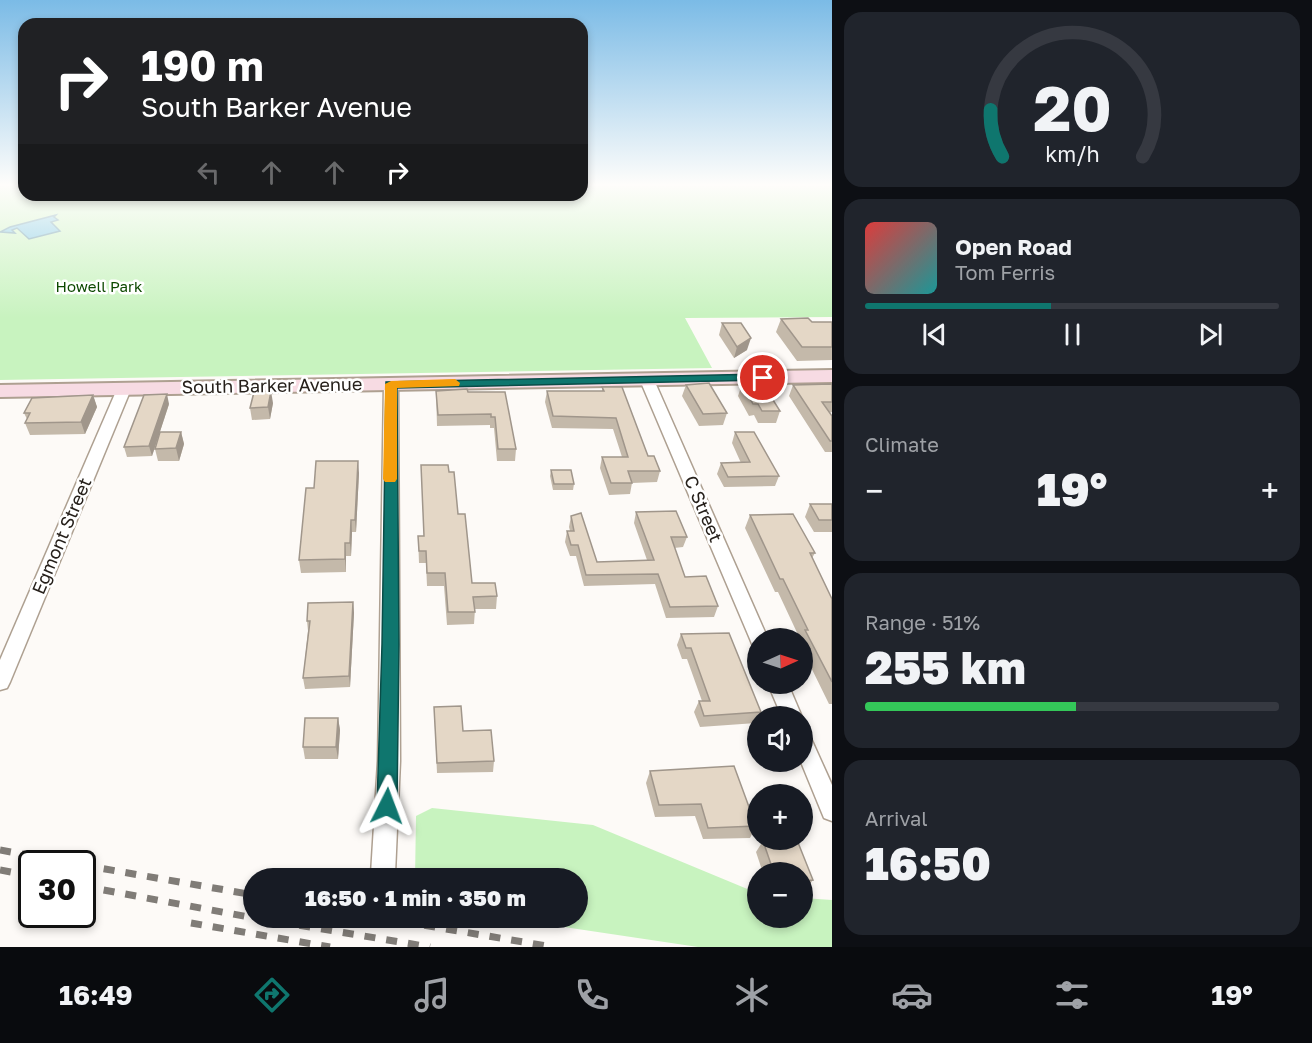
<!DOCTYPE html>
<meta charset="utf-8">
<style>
body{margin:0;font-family:"Golos Text",sans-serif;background:#20242c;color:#f1f3f6;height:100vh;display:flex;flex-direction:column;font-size:22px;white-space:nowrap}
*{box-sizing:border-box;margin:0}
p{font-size:20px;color:#9ea1a6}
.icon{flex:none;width:33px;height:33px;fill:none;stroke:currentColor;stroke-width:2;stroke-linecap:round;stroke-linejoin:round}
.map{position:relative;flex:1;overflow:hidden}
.panel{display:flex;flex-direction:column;gap:12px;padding:12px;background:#0d0f14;width:480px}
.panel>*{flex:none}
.guide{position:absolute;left:18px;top:18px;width:570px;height:183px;border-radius:18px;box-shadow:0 3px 9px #0003;background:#202124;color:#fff;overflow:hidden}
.needle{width:39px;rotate:87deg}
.buttons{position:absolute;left:747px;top:628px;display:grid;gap:12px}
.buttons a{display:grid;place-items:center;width:66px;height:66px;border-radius:50%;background:#171b24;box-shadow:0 3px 9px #0003;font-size:30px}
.speed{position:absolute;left:18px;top:850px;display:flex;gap:12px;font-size:30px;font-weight:700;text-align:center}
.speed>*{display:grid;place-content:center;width:78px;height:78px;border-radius:50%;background:#171b24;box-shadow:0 3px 9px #0003;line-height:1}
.speed .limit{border:3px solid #111;border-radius:9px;background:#fff;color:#111}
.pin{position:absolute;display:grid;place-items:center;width:51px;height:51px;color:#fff;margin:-26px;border:3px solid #fff;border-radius:50%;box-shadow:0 2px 6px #0007}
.me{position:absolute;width:66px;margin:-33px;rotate:3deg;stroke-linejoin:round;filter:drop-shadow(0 0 4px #0008)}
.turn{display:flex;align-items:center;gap:21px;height:126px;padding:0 24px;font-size:27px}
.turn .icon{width:78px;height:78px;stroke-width:2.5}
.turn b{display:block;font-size:42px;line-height:51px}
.lanes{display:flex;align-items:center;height:57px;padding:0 24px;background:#0003;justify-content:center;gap:30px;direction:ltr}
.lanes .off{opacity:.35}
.big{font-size:45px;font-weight:800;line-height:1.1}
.panel .card{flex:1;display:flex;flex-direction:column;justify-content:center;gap:9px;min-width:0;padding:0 21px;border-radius:18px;background:#20242c}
.panel .dial{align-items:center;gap:0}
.dial svg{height:156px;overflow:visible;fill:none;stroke:#363941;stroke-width:7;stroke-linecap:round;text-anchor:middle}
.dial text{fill:#f1f3f6;stroke:none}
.song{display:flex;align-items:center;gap:18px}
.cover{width:72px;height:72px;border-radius:9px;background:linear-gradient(135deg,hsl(0 70% 55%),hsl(180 70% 35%))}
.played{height:6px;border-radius:3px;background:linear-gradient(90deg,#0f766e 45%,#363941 45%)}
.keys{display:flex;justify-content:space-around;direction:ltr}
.heat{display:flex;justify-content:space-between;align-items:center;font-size:33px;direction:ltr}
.charge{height:9px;border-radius:4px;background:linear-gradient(90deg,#34c759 51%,#363941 0)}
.trip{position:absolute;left:243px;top:868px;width:345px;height:60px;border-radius:30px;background:#171b24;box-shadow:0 3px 9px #0003;font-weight:800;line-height:60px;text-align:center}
.dock{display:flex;height:96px;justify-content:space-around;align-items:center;background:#090b0e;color:#9ea1a6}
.dock .icon{width:42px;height:42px}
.dock .on{color:#0f766e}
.dock b{font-size:27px;color:#f1f3f6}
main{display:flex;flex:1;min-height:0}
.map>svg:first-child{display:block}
.green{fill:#c8f3bf}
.water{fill:#78c6e2;stroke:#5f94a6;stroke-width:1.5}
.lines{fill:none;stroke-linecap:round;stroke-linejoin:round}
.street-casing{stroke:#aea091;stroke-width:3}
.secondary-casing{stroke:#aea091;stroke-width:4}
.street{fill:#fff;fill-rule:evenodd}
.secondary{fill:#f7dbe3;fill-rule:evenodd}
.rail{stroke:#807c77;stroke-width:7;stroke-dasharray:11 11;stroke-linecap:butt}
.wall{fill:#c4b9aa}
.shaded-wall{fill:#a0968b}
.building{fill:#e4d7c6;stroke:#a0968b;stroke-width:1.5}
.route{fill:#0f766e;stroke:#0a4d48;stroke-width:1.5}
.slow{fill:#f59e0b}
.labels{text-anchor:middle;stroke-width:5;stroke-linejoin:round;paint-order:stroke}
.far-park-label{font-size:15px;fill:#0d4900;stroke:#fff}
.street-label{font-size:18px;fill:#26201b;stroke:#fff}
</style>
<main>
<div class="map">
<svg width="832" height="947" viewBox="0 0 832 947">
<rect width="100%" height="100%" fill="#fdfaf7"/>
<g class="green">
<path d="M0,186h24v9h558v-9h250v131l-147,1 27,50 -712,12z"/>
<path d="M432,808l161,17 164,68 1,25h44l1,-20 29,2v47h-134l-154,-23 -21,-6h55v-39h-163l1,-63z"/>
</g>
<path class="water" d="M56,215l-2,2 4,3 -7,2 9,9 -31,8 -12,-11 -5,2 3,3 -15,-1 10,-5z"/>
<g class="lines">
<g class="street-casing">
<g id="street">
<path d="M647,376l7,4 114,259h-10v7l-6,-2 -2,-5 -110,-259z"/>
<path d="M391,380l7,4 2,377 -5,113 -2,5h-20l-2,-5 7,-113 6,-377z"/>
<path d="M124,385l7,4 -121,293 -3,6 -7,2v-30l117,-271z"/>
<path d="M768,684h20l14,33h-20z"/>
<path d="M802,732l7,2 23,51v36l-8,-3 -23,-56h1z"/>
</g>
</g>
<g class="secondary-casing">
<path id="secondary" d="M832,370v12l-832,15v-12z"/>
</g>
<use href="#street" class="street"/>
<use href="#secondary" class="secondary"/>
<g class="rail">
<path d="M0,850l77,14"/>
<path d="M82,865l172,30"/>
<path d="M0,870l32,6"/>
<path d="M82,886l172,32"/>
<path d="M256,918l174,29"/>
<path d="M381,918l172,29"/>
<path d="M191,923l139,24"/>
</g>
</g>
<g class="wall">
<path d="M781,319l31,3h20v38l-35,1 -21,-29z"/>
<path d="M722,323l25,27 -13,8 -15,-23z"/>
<path d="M742,384l38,27 -4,12h-18l-4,-8 -5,1 -11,-20z"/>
<path d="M832,384v28l-3,1 3,3v36h-7l-36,-56 4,-11z"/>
<path d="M686,385l41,28 -4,12 -24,1 -17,-30z"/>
<path d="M602,387l46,69 12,15 -3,11 -25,1 -2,11 -21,1 -9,-27 2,-11h20l-9,-28 -61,-1 -7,-26 2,-11h55z"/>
<path d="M436,391l32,1h37l11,57 -1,12h-18l-3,-33h-4v-3l-53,1z"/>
<path d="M93,395l4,12 -12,27 -55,1 -5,-12 2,-4 -3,-6z"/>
<path d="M273,403l-3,16 -18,1 -2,-12z"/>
<path d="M169,404l-17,52 -25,1 -3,-10z"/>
<path d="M181,432l3,12 -5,17h-21l-3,-12z"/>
<path d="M735,432l44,44 -4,10 -51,1 -7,-13 4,-11h20l-9,-20z"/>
<path d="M421,465l28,7 23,111 25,13 -1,13h-21l-1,15 -27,1 -3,-39h-17l-1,-23h-7l-1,-27h6z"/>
<path d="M551,470l23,14 -1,6h-20l-3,-14z"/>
<path d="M359,473l-3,59h-4l-1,24h-5v16l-45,1 -2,-13 15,-72z"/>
<path d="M810,504h22v28h-18l-9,-15z"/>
<path d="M636,512l51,25 -4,10 -9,1 11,29 33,29 -4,11 -48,1 -11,-34 -71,2 -8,-30h-6l-5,-14 2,-11h3l-1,-4 2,-11 26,46 50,-2 -13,-37z"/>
<path d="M750,515l65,38 -3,5 20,41v105h-3l-27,-55v-10h-2l-22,-47h-3l-30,-64z"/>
<path d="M353,602l1,11 -4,74 -45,2 -2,-11 5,-47 -1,-10z"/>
<path d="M681,634l80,78 -2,5h-1v3l-2,3 -56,4 -6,-15 5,-11h3l-15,-42h-5l-5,-14z"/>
<path d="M434,707l29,24 31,30 -1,11 -56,1z"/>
<path d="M338,718l2,12 -2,29h-33l-2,-12z"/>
<path d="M650,771l106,55 -6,12 -47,1 -8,-23 -40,1 -9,-34z"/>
<path d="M763,841l50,39 -9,11h-2v-18h-39l-7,-21z"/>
</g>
<g class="shaded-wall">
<path d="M751,338l-4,12 -13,8 3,-11z"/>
<path d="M271,391l2,12 -3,16 -2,-12z"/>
<path d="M167,394l2,10 -17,52 -3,-10z"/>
<path d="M93,395l4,12 -12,27 -4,-12z"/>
<path d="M181,432l3,12 -5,17 -3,-13z"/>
<path d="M358,461l1,12 -3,59 -1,-12z"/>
<path d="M351,520l1,12 -1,24 -1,-13z"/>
<path d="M345,543l1,13v16l-1,-13z"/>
<path d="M353,602l1,11 -4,74 -1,-11z"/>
<path d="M338,718l2,12 -2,29 -2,-12z"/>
</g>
<g class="building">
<path d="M808,318l4,4h20v25h-30l-21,-28z"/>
<path d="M722,323h19l10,15 -14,9z"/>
<path d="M709,383l18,30 -24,1 -17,-29z"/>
<path d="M742,384h21l17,27h-18l-4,-7h-5z"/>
<path d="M832,384v18h-10l10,14v25h-2l-37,-56z"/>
<path d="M602,387h20l26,69h6l6,15h-32l4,12h-21l-9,-26h26l-12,-39 -63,-2 -6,-25h57z"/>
<path d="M467,389l1,3h37l11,57h-18l-3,-32h-4v-3l-53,1 -2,-24z"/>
<path d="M271,391l-3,16 -18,1 4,-16z"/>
<path d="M167,394l-18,52 -25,1 20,-52z"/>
<path d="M93,395l-12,27 -56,1 5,-10h-6l8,-15z"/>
<path d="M160,432h21l-5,16 -21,1z"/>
<path d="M735,432h19l25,44 -51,1 -7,-14 29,-1z"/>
<path d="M316,461h42l-3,59h-4l-1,23h-5v16l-46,1 7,-72h8z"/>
<path d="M421,465h27l1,7h5l4,42h7l7,69h23l2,13 -24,1 2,15h-27l-3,-39h-18l-1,-22h-7l-1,-15h6z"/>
<path d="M551,470h20l3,14h-20z"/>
<path d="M810,504h22v16h-13z"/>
<path d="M676,511l11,26h-16l14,40 21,-1 12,30 -48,1 -12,-33 -72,1 -8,-30h-7l-4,-14h7l-3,-15 10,-3 16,49 57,-2 -18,-48z"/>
<path d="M793,514l22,39h-5l22,46v83l-27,-52h3l-25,-51h-3l-30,-64z"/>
<path d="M353,602l-4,74 -46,2 7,-57h-3l1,-18z"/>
<path d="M729,633l32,79 -57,4 -5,-15h11l-19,-53h-5l-5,-14z"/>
<path d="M461,706l2,25 28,-1 3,31 -57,2 -3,-56z"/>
<path d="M305,718h33l-2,29h-33z"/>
<path d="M734,766l22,60 -48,2 -7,-24 -42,1 -9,-34z"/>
<path d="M797,840l16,40 -11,1v-8h-28l-11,-32z"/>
</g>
<linearGradient id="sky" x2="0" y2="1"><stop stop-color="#7bbbe6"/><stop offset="0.58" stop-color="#fefdfb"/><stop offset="1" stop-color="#fefdfb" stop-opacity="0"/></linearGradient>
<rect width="832" height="318" fill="url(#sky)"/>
<path class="route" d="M763,374l4,1v5l-370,8 2,256 -2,162 -3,7 -7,3 -7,-3 -3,-7 5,-162 4,-262z"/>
<path class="slow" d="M455,379l5,4 -1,3 -62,2v91l-2,3h-10l-2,-3 2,-95 6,-3z"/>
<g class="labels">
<g class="far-park-label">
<text x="99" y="292">Howell Park</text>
</g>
<g class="street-label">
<text transform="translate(272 386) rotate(-1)" y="6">South Barker Avenue</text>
<text transform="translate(703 509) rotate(67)" y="6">C Street</text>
<text transform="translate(62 536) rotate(-67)" y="6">Egmont Street</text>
</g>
</g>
</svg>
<div class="buttons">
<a><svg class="needle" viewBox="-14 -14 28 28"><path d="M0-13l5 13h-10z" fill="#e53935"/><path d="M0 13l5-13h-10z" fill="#9ea1a6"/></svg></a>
<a><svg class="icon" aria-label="sound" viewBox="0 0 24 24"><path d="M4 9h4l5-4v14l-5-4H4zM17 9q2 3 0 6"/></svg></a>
<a>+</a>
<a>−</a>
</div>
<div class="speed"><div class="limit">30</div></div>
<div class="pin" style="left:763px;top:378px;background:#d93025"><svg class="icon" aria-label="arrive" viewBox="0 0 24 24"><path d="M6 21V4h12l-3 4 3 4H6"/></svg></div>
<svg class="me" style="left:387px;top:806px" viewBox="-20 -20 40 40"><path d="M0-17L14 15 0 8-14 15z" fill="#0f766e" stroke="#fff" stroke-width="4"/></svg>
<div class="trip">16:50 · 1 min · 350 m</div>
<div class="guide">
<div class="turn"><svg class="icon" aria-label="right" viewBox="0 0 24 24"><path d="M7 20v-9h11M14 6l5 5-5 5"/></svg><div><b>190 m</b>South Barker Avenue</div></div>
<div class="lanes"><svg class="icon off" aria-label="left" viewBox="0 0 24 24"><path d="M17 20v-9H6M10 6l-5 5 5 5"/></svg><svg class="icon off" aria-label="ahead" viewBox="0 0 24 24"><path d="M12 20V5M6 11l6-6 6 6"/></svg><svg class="icon off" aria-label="ahead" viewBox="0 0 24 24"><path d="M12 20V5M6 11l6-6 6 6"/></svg><svg class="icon" aria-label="right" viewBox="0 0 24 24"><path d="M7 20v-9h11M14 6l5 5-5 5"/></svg></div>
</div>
</div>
<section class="panel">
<div class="card dial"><svg viewBox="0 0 100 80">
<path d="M14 69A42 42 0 1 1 86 69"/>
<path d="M14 69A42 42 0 0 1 8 45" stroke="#0f766e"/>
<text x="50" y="56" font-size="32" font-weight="700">20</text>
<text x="50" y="72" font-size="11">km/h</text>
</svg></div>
<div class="card">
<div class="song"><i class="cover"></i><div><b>Open Road</b><p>Tom Ferris</p></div></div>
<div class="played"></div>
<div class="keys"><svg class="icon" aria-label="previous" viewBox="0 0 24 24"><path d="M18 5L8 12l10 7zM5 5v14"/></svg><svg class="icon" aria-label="pause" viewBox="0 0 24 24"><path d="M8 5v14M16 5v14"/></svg><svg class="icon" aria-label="next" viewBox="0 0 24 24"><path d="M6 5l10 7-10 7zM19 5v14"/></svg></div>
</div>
<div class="card"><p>Climate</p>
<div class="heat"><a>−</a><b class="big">19°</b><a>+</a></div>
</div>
<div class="card"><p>Range · 51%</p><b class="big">255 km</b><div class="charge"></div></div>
<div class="card"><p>Arrival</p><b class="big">16:50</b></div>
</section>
</main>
<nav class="dock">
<b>16:49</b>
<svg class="icon on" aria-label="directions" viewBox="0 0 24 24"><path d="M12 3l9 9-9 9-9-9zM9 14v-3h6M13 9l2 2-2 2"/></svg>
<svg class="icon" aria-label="music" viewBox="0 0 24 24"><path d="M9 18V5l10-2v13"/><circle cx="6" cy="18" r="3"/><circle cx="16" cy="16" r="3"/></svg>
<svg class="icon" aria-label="phone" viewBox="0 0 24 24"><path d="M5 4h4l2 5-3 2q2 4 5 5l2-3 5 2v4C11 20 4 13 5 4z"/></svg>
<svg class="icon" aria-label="climate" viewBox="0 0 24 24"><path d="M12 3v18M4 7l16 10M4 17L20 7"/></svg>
<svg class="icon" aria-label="car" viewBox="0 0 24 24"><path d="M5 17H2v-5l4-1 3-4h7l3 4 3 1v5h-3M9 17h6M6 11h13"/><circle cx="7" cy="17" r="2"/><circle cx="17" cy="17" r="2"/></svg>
<svg class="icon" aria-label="filters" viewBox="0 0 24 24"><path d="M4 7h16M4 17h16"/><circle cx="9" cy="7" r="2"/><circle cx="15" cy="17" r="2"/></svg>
<b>19°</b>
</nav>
